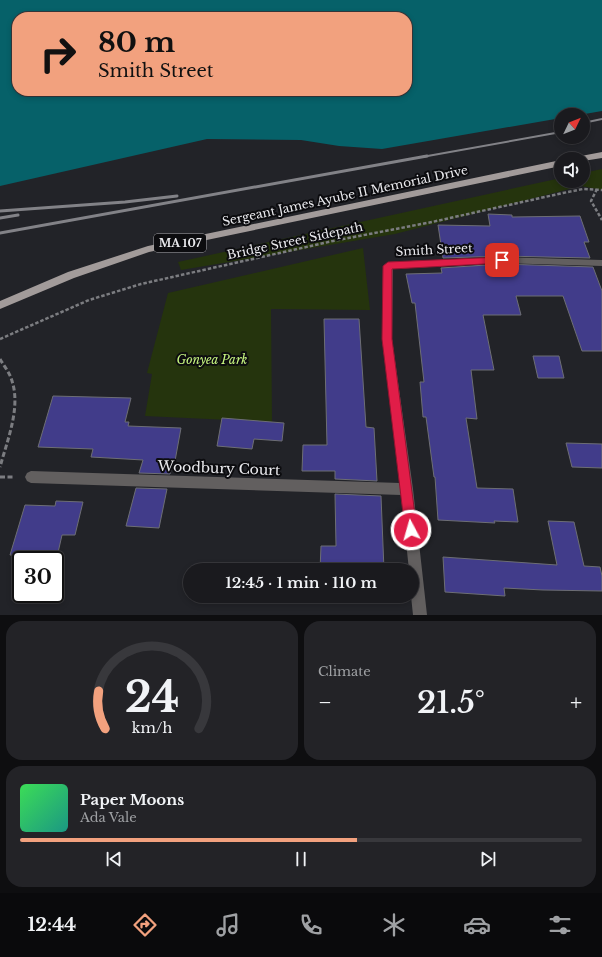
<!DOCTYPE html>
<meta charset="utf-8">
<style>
body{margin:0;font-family:"Libre Baskerville",serif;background:#232327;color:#f1f3f6;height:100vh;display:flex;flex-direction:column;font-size:15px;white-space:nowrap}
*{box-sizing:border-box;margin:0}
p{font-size:13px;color:#9fa1a4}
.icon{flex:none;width:22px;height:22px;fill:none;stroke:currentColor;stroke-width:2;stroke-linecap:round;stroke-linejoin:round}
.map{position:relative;height:615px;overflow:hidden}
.panel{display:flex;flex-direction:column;gap:6px;padding:6px;background:#0e0e10;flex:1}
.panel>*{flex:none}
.hud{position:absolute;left:12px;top:12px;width:400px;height:84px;border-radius:16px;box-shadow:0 2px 6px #0003,0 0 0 1px #38383c;background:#f2a17e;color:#111;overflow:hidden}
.needle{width:26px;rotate:47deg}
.fabs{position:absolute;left:554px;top:108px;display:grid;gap:8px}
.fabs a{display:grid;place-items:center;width:36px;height:36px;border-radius:50%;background:#1a1a1e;box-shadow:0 2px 6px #0003,0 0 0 1px #38383c;font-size:20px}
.speed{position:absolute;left:12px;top:551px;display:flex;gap:8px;font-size:20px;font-weight:700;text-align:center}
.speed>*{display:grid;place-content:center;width:52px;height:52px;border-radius:50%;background:#1a1a1e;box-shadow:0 2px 6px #0003,0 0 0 1px #38383c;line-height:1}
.speed .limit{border:2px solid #111;border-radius:6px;background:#fff;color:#111}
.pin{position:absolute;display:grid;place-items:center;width:34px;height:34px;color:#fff;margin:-17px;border-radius:8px;box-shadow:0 2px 6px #0006}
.me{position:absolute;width:44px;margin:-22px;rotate:354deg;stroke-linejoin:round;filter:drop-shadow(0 0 3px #0008)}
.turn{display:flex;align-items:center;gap:14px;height:84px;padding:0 20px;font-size:18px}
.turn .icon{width:52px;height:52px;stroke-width:2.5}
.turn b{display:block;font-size:28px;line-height:34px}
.big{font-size:30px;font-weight:600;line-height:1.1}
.panel .tile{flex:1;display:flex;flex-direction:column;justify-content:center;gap:6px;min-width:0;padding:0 14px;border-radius:16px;background:#232327}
.panel .dial{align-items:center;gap:0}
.dial svg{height:104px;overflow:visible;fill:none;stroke:#38383c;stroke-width:7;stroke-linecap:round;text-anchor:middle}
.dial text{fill:#f1f3f6;stroke:none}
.song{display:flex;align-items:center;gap:12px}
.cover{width:48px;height:48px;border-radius:6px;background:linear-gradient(135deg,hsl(130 70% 55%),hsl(170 70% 35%))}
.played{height:4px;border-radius:2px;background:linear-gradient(90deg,#f2a17e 60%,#38383c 60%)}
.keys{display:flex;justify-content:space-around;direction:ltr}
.heat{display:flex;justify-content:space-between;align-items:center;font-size:22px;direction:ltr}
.panel .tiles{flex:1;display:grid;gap:6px;grid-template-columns:1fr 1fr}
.tile:last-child{grid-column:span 2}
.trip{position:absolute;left:183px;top:563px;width:236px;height:40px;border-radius:20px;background:#1a1a1e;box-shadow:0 2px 6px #0003,0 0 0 1px #38383c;font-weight:600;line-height:40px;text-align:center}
.tabs{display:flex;height:64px;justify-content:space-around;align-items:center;background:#0a0a0c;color:#9fa1a4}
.tabs .icon{width:28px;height:28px}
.tabs .active{color:#f2a17e}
.tabs b{font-size:18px;color:#f1f3f6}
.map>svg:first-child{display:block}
.green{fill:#25340d}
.water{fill:#066169;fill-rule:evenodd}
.building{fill:#413c8a;stroke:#6d6e74}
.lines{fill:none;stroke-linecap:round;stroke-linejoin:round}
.path-far1{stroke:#7c7d81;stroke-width:2.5;stroke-dasharray:3.5 2;stroke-linecap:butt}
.path{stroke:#7c7d81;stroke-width:3;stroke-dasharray:5 2.5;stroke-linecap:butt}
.street{fill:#625f5f;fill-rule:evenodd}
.primary{fill:#a29b9a;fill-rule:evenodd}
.rail-far1{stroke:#828287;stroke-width:2}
.rail{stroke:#828287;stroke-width:3}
.route{fill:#e11d48;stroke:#92132f}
.labels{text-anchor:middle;stroke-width:4;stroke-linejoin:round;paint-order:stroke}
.shield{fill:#0c0c0f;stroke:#a7a7ab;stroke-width:1}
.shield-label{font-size:11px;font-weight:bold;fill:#eaeaee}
.street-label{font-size:12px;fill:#eaeaee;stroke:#0c0c0f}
.park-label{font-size:12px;font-style:italic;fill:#c7f680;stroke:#0c0c0f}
.near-street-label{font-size:14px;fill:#eaeaee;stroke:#0c0c0f}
</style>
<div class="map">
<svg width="602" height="615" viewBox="0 0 602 615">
<rect width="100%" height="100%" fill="#222328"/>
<g class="green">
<path d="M602,169v21l-21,-4 -186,48 -214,36 -3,-8 383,-84v3h22v-8z"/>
<path d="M363,248l7,62 -99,-1 1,113 -127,-6 7,-42 -5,-1 21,-80z"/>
</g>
<path class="water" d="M0,0h602v111l-23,4h-18v3l-179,31 -43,-3 -38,-6 -94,-1 -207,47zM17,17h390v74h-390z"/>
<g class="building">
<path d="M488,214l24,1v2l68,-1 9,26h-5l6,16 -88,-2 -59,2 -5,-33 52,1z"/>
<path d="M502,264l91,3 9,24v60h-20l-19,-55h-47l5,19h-38l11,55h-23l6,49 -11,-1 11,70 36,1 5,33 -24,-1 1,2 -57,-3 -3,-43h-1l-8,-60h-3l-3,-35h4l-9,-79h-3l-6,-29 36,-1 -1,-5z"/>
<path d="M324,319h35l7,108 8,1 3,53 -42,-2v-8h-33l1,-26h24z"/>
<path d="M533,356h26l5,22h-26z"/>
<path d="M53,396l78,2 -6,24h4l-1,4 53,2 -6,33h-2l-3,13 -31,-1 4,-13 -52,-3 2,-8 -55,-2z"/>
<path d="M222,418l62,5 -2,18 -28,-2 -2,10 -35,-3z"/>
<path d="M566,443l36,1v24l-30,-1z"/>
<path d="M136,488l31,1 -8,39 -33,-2z"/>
<path d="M335,494l46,2 3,74h-64l1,-24h15z"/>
<path d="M56,501l27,1 -8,33h-13l-5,22 -47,-2 15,-50 30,1z"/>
<path d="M548,521l26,1 10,44 16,1 2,9v15l-59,-1 -39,-2 1,8 -60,-4 -2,-35 114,8z"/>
</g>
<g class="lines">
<g class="path-far1">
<path d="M597,189l-6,12 11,19"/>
<path d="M0,339l89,-39 52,-16 192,-43 99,-19 131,-29 20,-4 19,1"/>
</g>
<g class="path">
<path d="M0,359c4,7 10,14 12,22 9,27 -5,60 -12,86"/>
<path d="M0,477h15"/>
</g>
<path class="street" d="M502,257l100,3v6l-100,-3 -109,6 -1,70 21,150 14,126h-14l-2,-19 1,-26h-3l-8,-75 -370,-12 -4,-2 -2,-4 2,-4 4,-2 369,12 -18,-144 1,-73 5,-4z"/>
<g class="primary">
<path d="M602,152v6l-19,3v-2h-6l4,-3z"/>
<path d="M561,160v6l-412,86 -75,26 -74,31v-8l68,-29 80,-26z"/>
</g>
<g class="rail-far1">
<path d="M583,123l19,-4"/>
<path d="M422,157l139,-25"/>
</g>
<g class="rail">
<path d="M0,211l125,-9 52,-6"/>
<path d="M0,218l18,-3"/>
<path d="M0,233l427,-77"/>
</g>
</g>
<path class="route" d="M502,257l4,3 -4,3 -110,6v70l25,191 -2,4 -4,2 -4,-2 -2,-4 -23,-191 1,-73 5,-4z"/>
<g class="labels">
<rect class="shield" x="154" y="234" width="52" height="18" rx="3"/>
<g class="shield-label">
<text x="180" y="247">MA 107</text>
</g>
<g class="street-label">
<text transform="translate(345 196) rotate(-12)" y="4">Sergeant James Ayube II Memorial Drive</text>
<text transform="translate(295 241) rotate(-12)" y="4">Bridge Street Sidepath</text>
<text transform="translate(434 250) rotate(-3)" y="4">Smith Street</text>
</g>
<g class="park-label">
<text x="212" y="364">Gonyea Park</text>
</g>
<g class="near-street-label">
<text transform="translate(219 468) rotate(2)" y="5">Woodbury Court</text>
</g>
</g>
</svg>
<div class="fabs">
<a><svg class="needle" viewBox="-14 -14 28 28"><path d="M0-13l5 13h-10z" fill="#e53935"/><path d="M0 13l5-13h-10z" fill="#9fa1a4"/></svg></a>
<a><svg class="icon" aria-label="sound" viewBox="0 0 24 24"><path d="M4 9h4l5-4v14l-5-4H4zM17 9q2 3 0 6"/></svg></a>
</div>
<div class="speed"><div class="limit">30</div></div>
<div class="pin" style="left:502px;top:260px;background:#d93025"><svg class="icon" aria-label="arrive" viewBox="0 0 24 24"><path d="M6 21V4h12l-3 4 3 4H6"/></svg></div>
<svg class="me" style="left:411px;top:530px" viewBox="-20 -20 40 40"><circle r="17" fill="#e11d48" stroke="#fff" stroke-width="3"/><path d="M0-11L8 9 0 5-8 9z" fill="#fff"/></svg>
<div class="trip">12:45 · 1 min · 110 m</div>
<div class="hud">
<div class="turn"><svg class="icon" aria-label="right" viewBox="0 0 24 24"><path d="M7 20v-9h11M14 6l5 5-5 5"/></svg><div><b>80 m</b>Smith Street</div></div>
</div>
</div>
<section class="panel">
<div class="tiles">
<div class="tile dial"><svg viewBox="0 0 100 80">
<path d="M14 69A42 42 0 1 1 86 69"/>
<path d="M14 69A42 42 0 0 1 9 40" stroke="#f2a17e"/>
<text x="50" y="56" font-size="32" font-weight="700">24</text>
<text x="50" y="72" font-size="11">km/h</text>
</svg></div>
<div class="tile"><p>Climate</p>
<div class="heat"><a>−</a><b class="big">21.5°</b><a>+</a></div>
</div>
<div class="tile">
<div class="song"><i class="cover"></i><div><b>Paper Moons</b><p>Ada Vale</p></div></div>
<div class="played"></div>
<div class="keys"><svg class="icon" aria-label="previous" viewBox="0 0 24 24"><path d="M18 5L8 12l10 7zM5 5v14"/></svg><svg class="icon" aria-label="pause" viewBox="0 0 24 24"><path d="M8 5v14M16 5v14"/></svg><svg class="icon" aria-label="next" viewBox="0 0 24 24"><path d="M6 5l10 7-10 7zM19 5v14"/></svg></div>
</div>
</div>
</section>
<nav class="tabs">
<b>12:44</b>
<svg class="icon active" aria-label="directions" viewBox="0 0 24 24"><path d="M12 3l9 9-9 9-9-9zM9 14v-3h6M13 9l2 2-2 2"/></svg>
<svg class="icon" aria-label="music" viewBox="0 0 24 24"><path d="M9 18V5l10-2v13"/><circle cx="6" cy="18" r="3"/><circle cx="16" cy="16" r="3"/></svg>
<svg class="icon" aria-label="phone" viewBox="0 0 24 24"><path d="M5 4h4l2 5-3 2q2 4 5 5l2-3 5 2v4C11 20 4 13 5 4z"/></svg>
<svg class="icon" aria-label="climate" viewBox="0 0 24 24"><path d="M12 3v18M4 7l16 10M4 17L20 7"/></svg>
<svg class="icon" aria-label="car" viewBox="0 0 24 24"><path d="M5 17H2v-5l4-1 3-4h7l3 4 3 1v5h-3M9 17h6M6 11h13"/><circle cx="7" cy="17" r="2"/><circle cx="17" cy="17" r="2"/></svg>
<svg class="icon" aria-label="filters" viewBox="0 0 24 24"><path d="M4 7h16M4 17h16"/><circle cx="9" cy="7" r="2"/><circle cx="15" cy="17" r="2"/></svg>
</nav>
